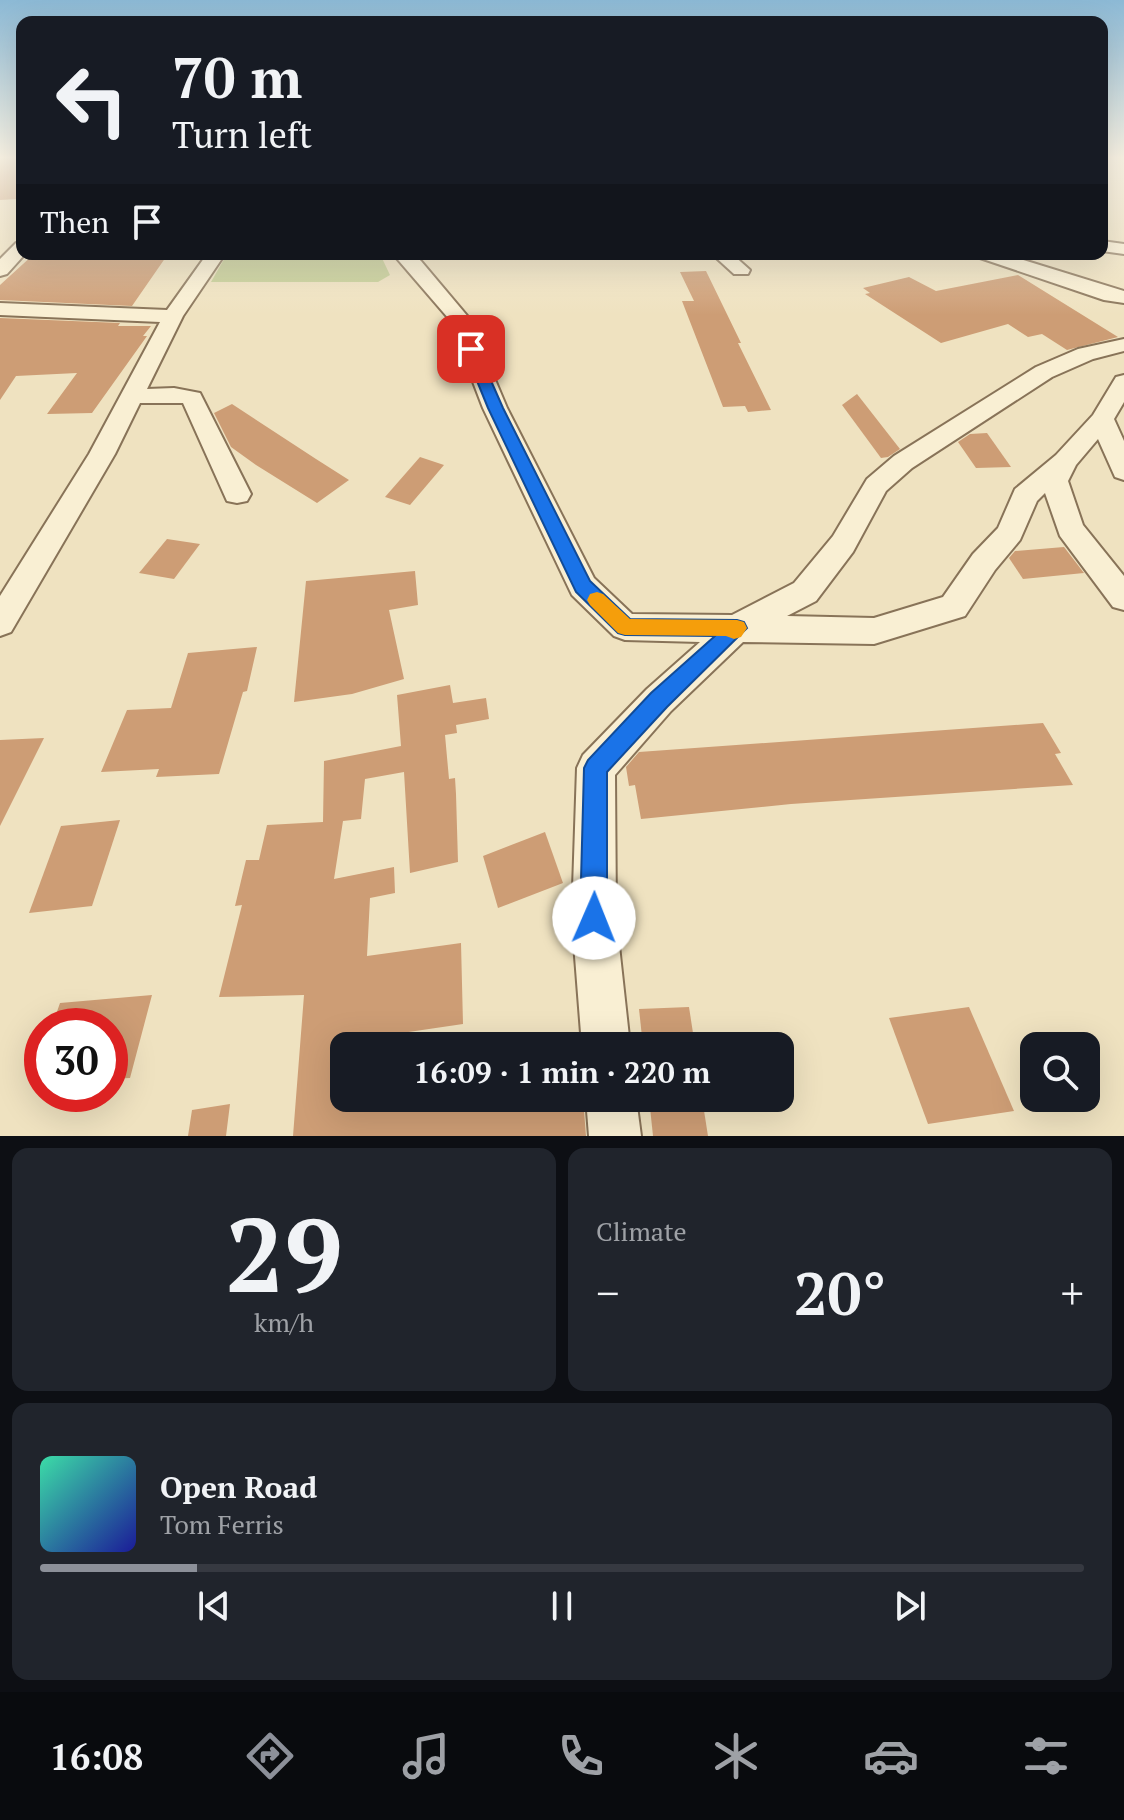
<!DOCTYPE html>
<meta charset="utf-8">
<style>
body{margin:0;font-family:"PT Serif",serif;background:#20242c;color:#f1f3f6;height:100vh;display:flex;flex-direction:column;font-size:30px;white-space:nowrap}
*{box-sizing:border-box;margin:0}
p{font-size:26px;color:#9ea1a6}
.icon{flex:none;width:44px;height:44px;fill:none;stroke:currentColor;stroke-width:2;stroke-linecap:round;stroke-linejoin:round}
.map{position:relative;height:1136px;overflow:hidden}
.drawer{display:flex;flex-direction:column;gap:12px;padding:12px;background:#0d0f14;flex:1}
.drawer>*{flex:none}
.top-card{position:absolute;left:16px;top:16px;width:1092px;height:244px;border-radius:16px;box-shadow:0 8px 32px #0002;background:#171b24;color:#f1f3f6;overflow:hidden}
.buttons{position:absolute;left:1020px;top:1032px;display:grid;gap:16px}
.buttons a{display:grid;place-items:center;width:80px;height:80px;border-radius:16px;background:#171b24;box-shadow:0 8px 32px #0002;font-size:40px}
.speed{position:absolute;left:24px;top:1008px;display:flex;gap:16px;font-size:40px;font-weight:700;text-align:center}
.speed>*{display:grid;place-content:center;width:104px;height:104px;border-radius:50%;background:#171b24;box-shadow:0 8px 32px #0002;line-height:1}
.speed .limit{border:12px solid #d22;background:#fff;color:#111}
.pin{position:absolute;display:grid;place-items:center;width:68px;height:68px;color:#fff;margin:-34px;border-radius:16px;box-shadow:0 4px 12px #0006}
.me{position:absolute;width:88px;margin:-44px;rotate:1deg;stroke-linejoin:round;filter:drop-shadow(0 0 6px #0008)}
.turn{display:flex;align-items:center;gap:28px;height:168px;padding:0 24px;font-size:36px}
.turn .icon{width:104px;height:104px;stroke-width:2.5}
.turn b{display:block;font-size:56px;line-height:68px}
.then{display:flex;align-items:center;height:76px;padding:0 24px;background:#0003;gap:16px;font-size:30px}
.big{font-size:60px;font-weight:700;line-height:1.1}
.drawer .card{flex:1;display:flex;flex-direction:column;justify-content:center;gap:12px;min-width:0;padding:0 28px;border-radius:16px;background:#20242c}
.drawer .dial{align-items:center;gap:0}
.dial b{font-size:104px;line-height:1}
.song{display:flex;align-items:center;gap:24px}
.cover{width:96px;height:96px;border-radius:12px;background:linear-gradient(135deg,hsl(160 70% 55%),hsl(240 70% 35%))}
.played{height:8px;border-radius:4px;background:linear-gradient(90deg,#8c9099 15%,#363941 15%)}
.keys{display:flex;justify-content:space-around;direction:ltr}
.heat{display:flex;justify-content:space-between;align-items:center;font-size:44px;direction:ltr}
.drawer .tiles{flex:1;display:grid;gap:12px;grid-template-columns:1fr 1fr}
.card:last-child{grid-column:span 2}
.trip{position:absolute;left:330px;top:1032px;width:464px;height:80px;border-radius:16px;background:#171b24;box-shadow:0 8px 32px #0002;font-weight:700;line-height:80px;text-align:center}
.dock{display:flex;height:128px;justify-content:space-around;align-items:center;background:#090b0e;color:#9ea1a6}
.dock .icon{width:56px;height:56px}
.dock .selected{color:#8c9099}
.dock b{font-size:36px;color:#f1f3f6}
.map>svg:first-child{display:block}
.green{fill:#c4cd94}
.building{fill:#cd9d75}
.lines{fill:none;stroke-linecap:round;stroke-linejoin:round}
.minor-casing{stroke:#887358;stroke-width:4}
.minor{fill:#f9efd3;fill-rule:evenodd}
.route{fill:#1a73e8;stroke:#114b97;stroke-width:2}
.slow{fill:#f59e0b}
</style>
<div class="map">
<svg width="1124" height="1136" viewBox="0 0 1124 1136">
<rect width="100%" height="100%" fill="#efe2c0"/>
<path class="green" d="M227,254h153l10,21 -12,7h-167z"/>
<g class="building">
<path d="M0,156h22v36l-5,7 -17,1z"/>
<path d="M34,254h40l-4,5 98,-5 -36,52 -132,-6v-15z"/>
<path d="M706,271l35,72h-3l33,67 -23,2 -3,-6 -22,1 -41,-106h12l-14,-29z"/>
<path d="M1018,275l100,62 -51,13 -25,-16 -14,3 -20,-13 -67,19 -76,-49 5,-1 -7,-5 46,-11 27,14z"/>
<path d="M0,318l120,5 -2,3h33l-8,10h4l-55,77 -45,1 30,-41 -61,3 -16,24z"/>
<path d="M857,394l43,55 -12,8 -7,1 -39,-53z"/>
<path d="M232,404l84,55 33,21 -32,23 -61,-38 -25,-18 -17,-34z"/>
<path d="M987,433l24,34 -35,1 -18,-26 12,-8z"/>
<path d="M420,457l24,8 -34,40 -25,-8z"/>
<path d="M167,539l33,5 -26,35 -35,-6z"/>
<path d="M1064,547l20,26 -61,6 -14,-21 6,-7z"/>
<path d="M415,571l3,34 -29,5 15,69 -52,15 -58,8 12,-121z"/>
<path d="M257,647l-10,44 -4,1 -24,82 -63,3 3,-8 -58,3 26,-62 44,-2 17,-55z"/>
<path d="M450,685l3,18 33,-5 3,21 -33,6 1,8 -12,2 4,44 6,-1 1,16 2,68 -48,11 -6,-101 -39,7 -4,40 -18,2 -9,58 60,-12 1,26 -25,5 -3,58 94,-13 2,81 -68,10v12h-51v52h239l3,38h-293l11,-141 -85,2 23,-92 -7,1 11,-46h13l8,-35 56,-3 1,-61 77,-15 -4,-51z"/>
<path d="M1043,723l18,30 -6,1 18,31 -282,19 -150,15 -6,-34 -6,1 -3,-19 13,-15z"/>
<path d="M44,738l-44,88v-86z"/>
<path d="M120,820l-28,86 -63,7 32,-87z"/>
<path d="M545,832l18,51 -65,25 -15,-52z"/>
<path d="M152,995l-22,83 -20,1v-53h-58l8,-23z"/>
<path d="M689,1007l6,39h-52l-4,-37z"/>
<path d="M969,1007l45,104 -86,13 -39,-106z"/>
<path d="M649,1098h53l6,38h-55z"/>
<path d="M230,1104l-4,32h-38l4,-26z"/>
</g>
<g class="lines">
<g class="minor-casing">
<g id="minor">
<path d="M1102,241l22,3v10l-22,-3z"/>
<path d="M22,242v12h3l-18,20 -7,2v-17l16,-16z"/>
<path d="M207,254h18l-42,62 -36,73 27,-1 26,5 51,101 -4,7 -10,2 -10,-2 -44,-98h-43l-25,51 -104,178 -11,4v-40l89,-142 71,-132 -160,-7v-12l167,7z"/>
<path d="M393,254h20l8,7 48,57 38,90 87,170 38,36 100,1 62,-32 39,-47 34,-57 27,-23 142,-89 42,-18 46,-10v12l-31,8 -41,18 -140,91 -26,23 -33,61 -37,49 -29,15 87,2 69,-21 30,-43 25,-26 17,-39 41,-34 37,-40 23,-38 8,-2v27l-10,17 10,22v39l-9,-3 -17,-38 -22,26 -8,16 15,44 41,51v34l-11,-3 -53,-71 -15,-43 -8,8 -17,39 -25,30 -30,46 -91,28 -131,-2 -72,69 -56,64 1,143 14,128h-48l-10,-128 5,-150 6,-13 64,-66 53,-47 -75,-2 -11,-4 -42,-41 -89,-187 -34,-89z"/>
<path d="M712,254h20l18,16 -2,4h-14z"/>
<path d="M977,254h27l120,37v12l-20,-3 -124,-42z"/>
<path d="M586,1098h50l5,38h-52z"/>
</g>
</g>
<use href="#minor" class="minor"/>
</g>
<linearGradient id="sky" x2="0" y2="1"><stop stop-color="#8cb9d5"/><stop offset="0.5" stop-color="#f8f2e3"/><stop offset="1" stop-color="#f8f2e3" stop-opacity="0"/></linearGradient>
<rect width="1124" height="315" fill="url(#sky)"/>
<path class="route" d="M471,345l6,4 26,59 87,173 40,38 107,1 7,2 3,6 -80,79 -60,65v146l-4,9 -9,4 -10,-4 -4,-9 4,-150 4,-8 63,-67 64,-57 -90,-1 -7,-2 -42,-41 -88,-184 -24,-59z"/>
<path class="slow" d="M597,592l6,2 27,25 107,1 7,2 3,6 -6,9 -7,2 -8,-3 -101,-1 -7,-2 -28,-28 -3,-5 3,-6z"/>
</svg>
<div class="buttons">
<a><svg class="icon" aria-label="search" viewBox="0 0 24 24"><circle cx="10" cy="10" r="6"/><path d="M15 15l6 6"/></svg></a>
</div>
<div class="speed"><div class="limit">30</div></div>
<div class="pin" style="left:471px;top:349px;background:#d93025"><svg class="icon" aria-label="arrive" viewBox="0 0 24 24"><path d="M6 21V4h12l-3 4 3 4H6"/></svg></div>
<svg class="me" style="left:594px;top:918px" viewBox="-20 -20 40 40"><circle r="19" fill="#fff"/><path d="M0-13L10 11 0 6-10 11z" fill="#1a73e8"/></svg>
<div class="trip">16:09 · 1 min · 220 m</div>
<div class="top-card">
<div class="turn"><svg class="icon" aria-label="left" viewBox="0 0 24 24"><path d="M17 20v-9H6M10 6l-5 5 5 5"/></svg><div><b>70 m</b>Turn left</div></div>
<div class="then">Then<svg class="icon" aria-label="arrive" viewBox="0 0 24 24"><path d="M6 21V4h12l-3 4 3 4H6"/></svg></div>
</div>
</div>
<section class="drawer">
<div class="tiles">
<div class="card dial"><b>29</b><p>km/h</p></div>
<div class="card"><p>Climate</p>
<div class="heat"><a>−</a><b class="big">20°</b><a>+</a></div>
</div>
<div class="card">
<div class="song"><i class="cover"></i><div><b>Open Road</b><p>Tom Ferris</p></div></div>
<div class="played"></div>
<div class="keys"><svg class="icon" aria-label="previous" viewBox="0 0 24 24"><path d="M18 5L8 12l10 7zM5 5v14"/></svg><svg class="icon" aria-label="pause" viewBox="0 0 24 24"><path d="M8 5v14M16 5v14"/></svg><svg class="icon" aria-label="next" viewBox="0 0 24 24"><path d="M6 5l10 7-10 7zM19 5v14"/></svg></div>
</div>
</div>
</section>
<nav class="dock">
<b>16:08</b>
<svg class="icon selected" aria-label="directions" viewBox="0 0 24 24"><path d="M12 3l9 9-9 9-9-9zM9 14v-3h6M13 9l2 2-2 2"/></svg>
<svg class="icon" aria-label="music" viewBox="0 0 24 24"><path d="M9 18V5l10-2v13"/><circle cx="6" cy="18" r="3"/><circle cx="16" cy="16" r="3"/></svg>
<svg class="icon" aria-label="phone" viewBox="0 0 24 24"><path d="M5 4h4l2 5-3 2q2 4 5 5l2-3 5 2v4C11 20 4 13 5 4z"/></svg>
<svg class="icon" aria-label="climate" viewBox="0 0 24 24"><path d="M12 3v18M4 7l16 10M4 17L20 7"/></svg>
<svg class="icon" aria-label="car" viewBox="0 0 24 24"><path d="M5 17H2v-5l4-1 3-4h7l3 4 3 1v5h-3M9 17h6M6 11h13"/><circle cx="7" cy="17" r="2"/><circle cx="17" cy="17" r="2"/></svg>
<svg class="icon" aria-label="filters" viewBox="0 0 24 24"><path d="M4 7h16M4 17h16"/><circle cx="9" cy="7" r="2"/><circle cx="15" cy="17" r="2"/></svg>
</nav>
